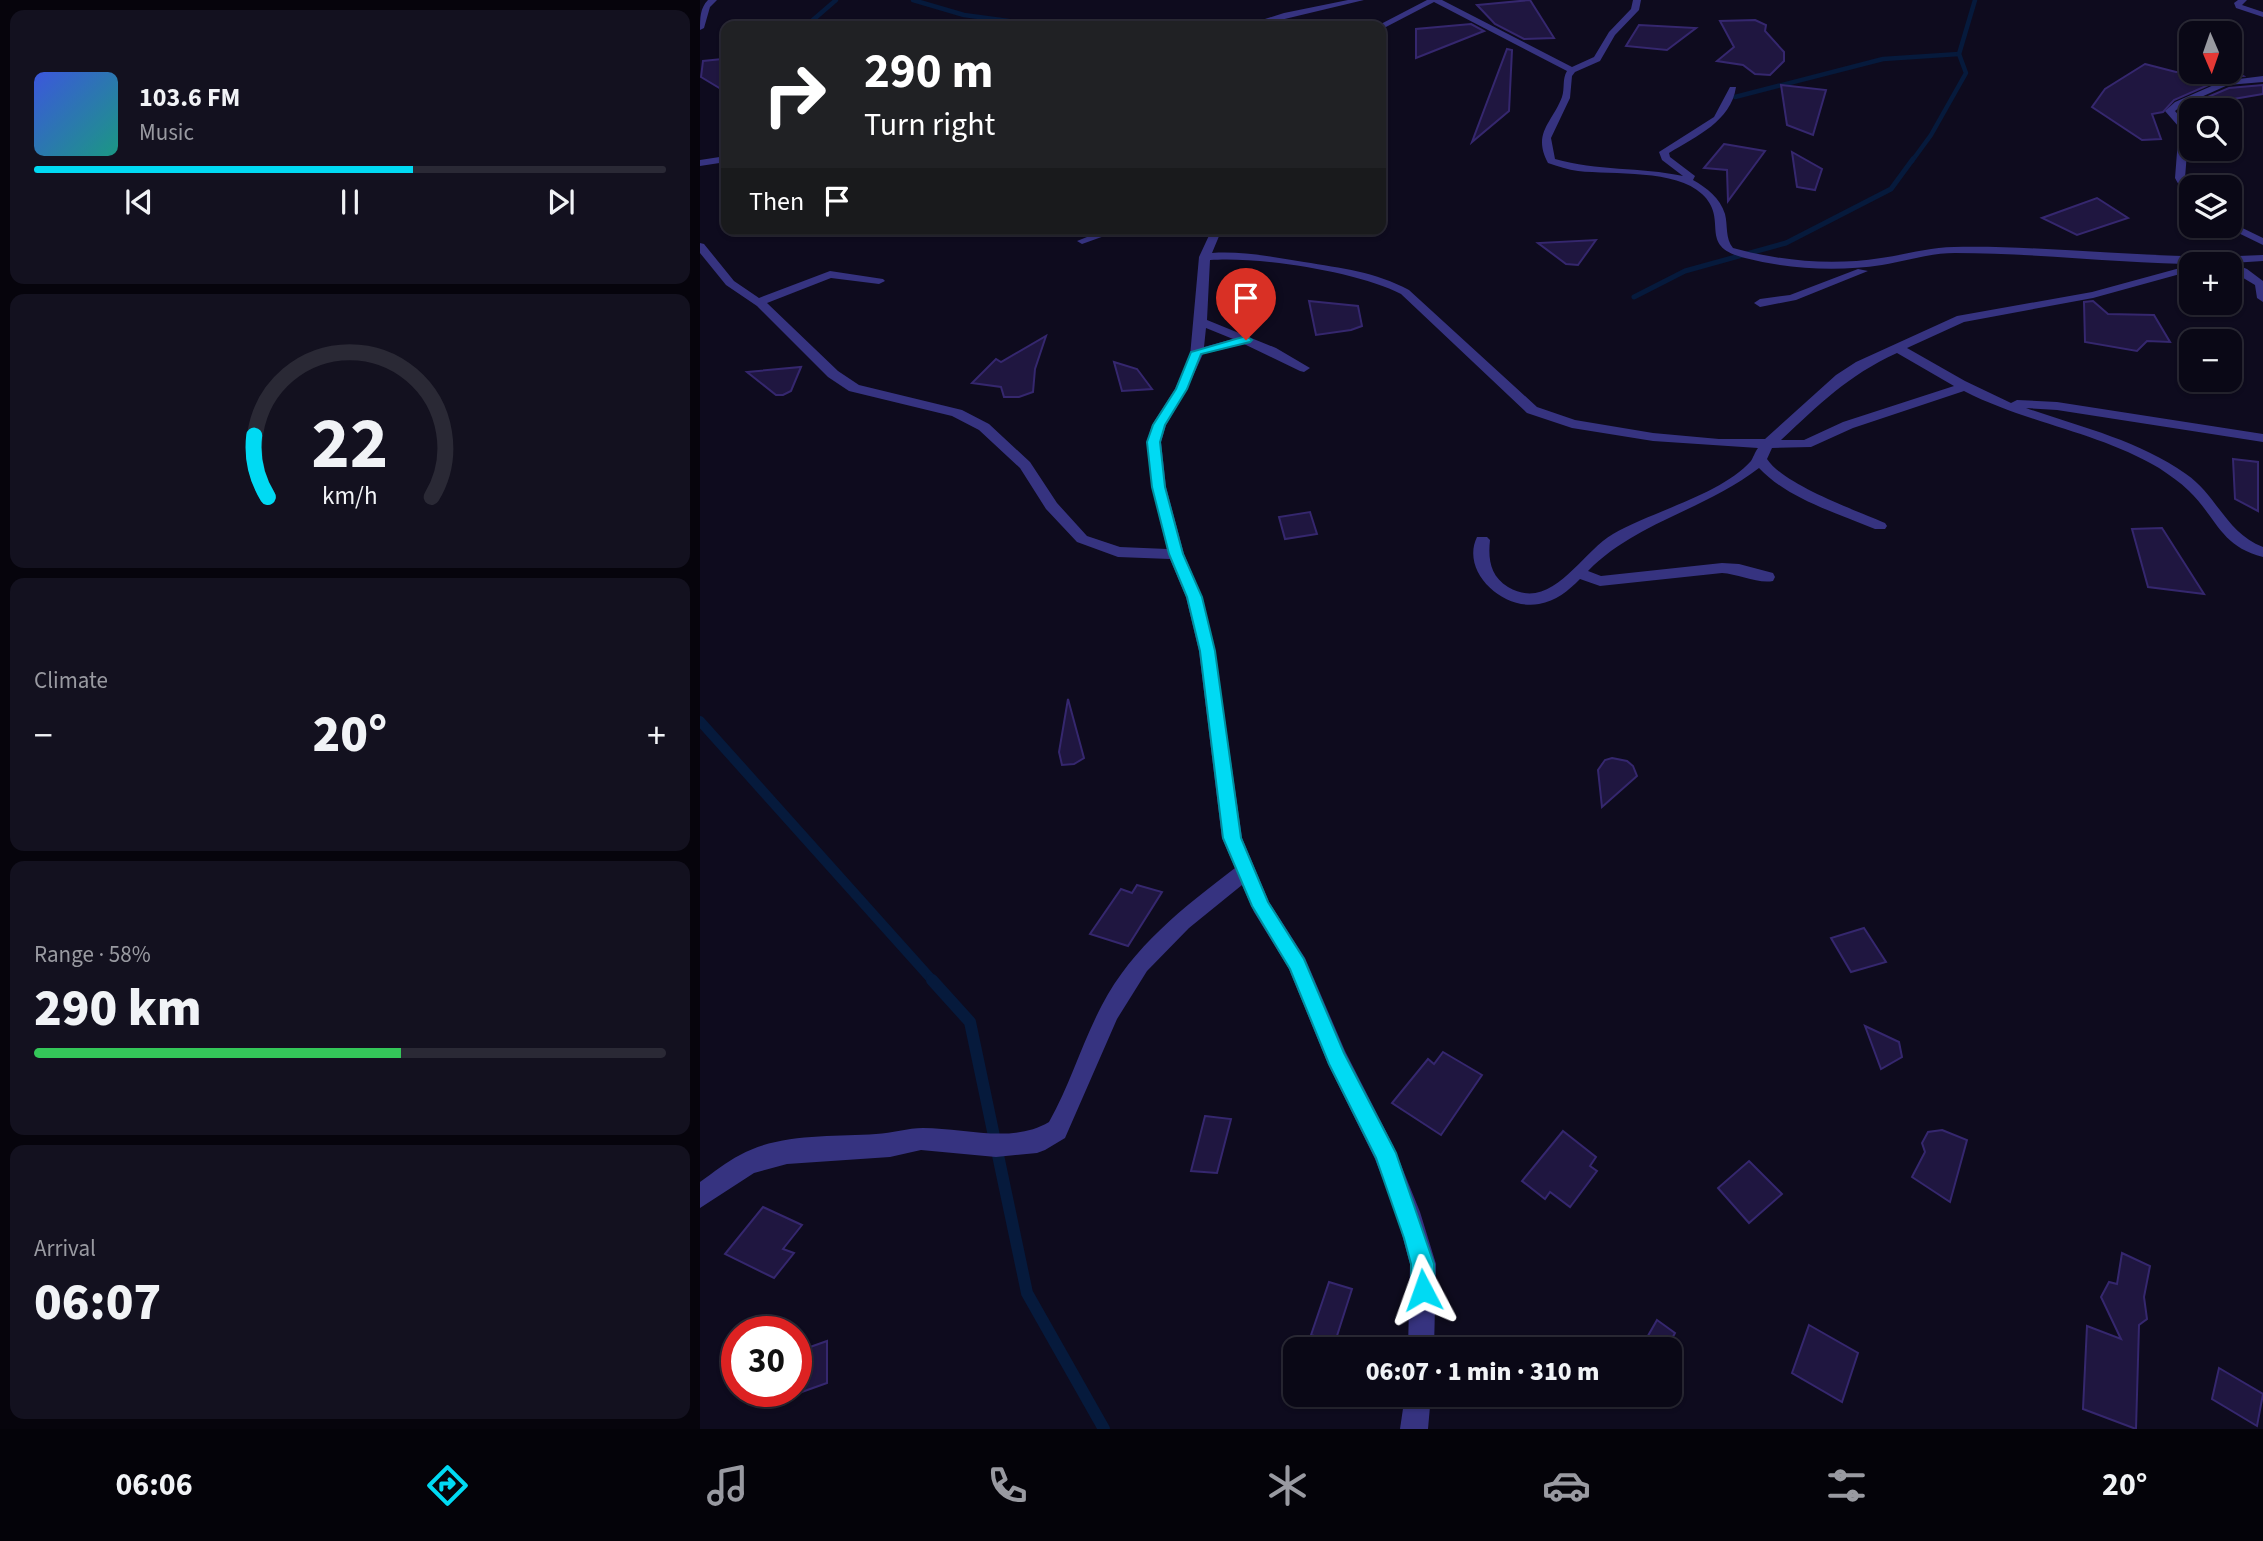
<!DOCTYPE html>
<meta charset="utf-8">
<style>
body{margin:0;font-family:"Source Sans 3",sans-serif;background:#13111f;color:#f1f3f6;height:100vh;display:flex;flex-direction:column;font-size:26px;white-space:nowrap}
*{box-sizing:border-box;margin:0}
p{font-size:23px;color:#999aa1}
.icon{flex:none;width:38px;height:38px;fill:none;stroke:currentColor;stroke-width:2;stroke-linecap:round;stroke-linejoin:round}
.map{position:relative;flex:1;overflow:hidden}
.details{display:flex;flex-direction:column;gap:10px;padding:10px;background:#06040c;width:700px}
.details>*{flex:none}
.hud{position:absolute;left:21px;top:21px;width:665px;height:214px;border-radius:14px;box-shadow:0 2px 5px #0004,0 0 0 2px #2a2935;background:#202124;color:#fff;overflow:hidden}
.needle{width:46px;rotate:178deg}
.fabs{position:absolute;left:1479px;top:21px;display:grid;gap:14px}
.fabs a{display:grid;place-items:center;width:63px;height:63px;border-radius:14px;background:#0a0816;box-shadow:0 2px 5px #0004,0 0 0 2px #2a2935;font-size:35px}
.speed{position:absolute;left:21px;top:1316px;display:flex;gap:14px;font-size:35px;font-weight:700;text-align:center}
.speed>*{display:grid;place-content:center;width:91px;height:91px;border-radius:50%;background:#0a0816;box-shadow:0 2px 5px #0004,0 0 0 2px #2a2935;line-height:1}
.speed .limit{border:10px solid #d22;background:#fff;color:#111}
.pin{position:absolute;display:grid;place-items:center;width:60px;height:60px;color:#fff;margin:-72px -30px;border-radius:50% 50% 50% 0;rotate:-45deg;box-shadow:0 0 7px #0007}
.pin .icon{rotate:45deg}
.me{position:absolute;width:77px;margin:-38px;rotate:356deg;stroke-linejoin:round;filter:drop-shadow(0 0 5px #0008)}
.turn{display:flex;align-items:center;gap:24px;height:147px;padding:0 28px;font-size:32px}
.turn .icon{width:91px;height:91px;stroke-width:2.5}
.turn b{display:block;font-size:49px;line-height:60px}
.then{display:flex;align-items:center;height:66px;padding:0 28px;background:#0003;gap:14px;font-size:26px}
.big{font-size:52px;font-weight:800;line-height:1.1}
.details .card{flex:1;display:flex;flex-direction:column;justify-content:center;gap:10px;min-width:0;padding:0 24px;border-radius:14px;background:#13111f}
.details .dial{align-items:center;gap:0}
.dial svg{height:182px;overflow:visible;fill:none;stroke:#2a2935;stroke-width:7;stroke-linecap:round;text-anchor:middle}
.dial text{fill:#f1f3f6;stroke:none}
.song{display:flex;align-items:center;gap:21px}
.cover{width:84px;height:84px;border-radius:10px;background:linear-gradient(135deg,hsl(230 70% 55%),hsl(170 70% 35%))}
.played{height:7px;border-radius:4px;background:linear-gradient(90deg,#00daf3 60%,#2a2935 60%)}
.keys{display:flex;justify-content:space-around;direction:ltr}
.heat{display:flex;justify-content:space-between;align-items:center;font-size:38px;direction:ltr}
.charge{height:10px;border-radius:5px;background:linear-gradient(90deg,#34c759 58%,#2a2935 0)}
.trip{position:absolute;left:583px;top:1337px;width:399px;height:70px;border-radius:14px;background:#0a0816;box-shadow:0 2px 5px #0004,0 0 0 2px #2a2935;font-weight:800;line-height:70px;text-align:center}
.menu{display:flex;height:112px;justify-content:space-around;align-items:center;background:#040309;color:#999aa1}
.menu .icon{width:49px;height:49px}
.menu .active{color:#00daf3}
.menu b{font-size:32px;color:#f1f3f6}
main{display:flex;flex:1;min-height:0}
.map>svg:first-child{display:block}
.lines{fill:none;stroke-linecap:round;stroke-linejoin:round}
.stream-far3{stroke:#061a3c;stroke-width:4.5}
.stream-far2{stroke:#061a3c;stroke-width:5}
.stream-far1{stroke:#061a3c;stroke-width:10}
.stream{stroke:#061a3c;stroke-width:12}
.building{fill:#1f1640;stroke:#35276e;stroke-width:2}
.minor{fill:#363380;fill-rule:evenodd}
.route{fill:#00daf3;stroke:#008e9e;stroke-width:2}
</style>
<main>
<section class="details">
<div class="card">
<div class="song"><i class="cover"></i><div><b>103.6 FM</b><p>Music</p></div></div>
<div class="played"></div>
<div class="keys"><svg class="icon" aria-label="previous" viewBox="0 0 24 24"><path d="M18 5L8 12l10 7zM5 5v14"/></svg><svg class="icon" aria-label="pause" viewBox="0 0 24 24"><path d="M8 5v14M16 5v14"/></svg><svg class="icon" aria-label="next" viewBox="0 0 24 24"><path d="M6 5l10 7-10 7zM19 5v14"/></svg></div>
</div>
<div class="card dial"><svg viewBox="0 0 100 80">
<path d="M14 69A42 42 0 1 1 86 69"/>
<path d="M14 69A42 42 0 0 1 8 42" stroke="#00daf3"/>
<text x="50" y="56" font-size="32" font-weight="700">22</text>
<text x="50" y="72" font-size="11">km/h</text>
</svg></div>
<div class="card"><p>Climate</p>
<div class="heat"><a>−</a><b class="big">20°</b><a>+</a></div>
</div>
<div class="card"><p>Range · 58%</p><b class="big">290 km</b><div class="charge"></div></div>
<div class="card"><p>Arrival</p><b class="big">06:07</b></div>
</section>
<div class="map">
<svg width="1563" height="1429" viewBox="0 0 1563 1429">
<rect width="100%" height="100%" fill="#0e0b1e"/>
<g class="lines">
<g class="stream-far3">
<path d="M213,0l51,15 59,8"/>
<path d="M106,26l30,-26"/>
<path d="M1035,97l148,-38 76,-5"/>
<path d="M1212,161l19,-26 35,-62 -7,-19 16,-54"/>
</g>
<path class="stream-far2" d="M934,297l51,-26 101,-28 105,-54 22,-30"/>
<path class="stream-far1" d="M0,721l233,260"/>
<path class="stream" d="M232,980l38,42 57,271 77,136"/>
</g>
<g class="building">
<path d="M830,0l24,38 -30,1 -29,-15 -18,-19z"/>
<path d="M1055,20l11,5 -1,6 19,21v9l-14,14 -15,-1 -12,-9 -26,-4 17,-14 -14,-26z"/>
<path d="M771,24l13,7 -68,27v-29z"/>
<path d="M939,25l57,3 -29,22 -41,-4z"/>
<path d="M807,49l5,1 -3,61 -37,31z"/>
<path d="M22,59l4,13v20l-25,-15 2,-16z"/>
<path d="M1445,64l31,8h59l8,4 -21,3 -48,21 -11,12 -11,2 9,25 -19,1 -50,-33 13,-18z"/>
<path d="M1081,85l45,5 -13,45 -26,-10z"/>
<path d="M1563,85v9l-41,7 -1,3 -39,4 47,-20z"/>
<path d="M1024,144l41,7 -37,50 -1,-31 -23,-2z"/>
<path d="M1092,152l30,17 -7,21 -18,-3z"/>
<path d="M1397,198l31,20 -51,17 -35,-17z"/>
<path d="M896,240l-18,25 -12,-1 -28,-21z"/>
<path d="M609,301l49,5 4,20 -11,4 -35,5z"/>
<path d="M1393,301l15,13 46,1 16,27 -23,-1 -10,10 -52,-9 -1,-40z"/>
<path d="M346,336l-11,33 -2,23 -14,5h-15l-3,-10 -29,-4 24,-24 5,3z"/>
<path d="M414,362l23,7 15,20 -30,2z"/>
<path d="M101,367l-10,24 -8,4h-7l-29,-23z"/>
<path d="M1533,459l25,3v49l-23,-12z"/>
<path d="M610,512l7,22 -32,5 -6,-22z"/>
<path d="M1462,528l42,66 -56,-7 -16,-58z"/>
<path d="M368,699l16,59 -10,6 -12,1 -3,-13z"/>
<path d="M912,758l15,3 6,5 4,10 -35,31 -4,-37 7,-10z"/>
<path d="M437,885l25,7 -34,54 -38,-12 31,-45 11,4z"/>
<path d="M1164,928l22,34 -35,10 -20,-34z"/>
<path d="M1165,1026l34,16 3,15 -21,12z"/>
<path d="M743,1052l39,23 -41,60 -49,-32 36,-44 6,5z"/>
<path d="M505,1116l26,3 -14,54 -26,-2z"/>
<path d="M1242,1130l25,10 -17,62 -38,-25 13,-25 -3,-9 6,-11z"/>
<path d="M863,1131l33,26 -6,9 7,5 -27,36 -20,-15 -5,7 -23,-18z"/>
<path d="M1049,1161l33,33 -33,29 -31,-35z"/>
<path d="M63,1207l39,18 -19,24 11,4 -20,25 -49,-24z"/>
<path d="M1422,1253l28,13 -6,31 3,22 -8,6 -3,104 -53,-20 4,-83 34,13 -20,-42 8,-15 8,2z"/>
<path d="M629,1282l23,7 -17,53 -24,-7z"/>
<path d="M957,1320l18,13 -9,16h-9l-12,-8z"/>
<path d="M1109,1325l49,28 -16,49 -50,-29z"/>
<path d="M127,1341v42l-31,11v-42z"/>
<path d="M1519,1368l44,26 -6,32 -45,-27z"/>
</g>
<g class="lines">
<g class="minor">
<path d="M8,0h9l-7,7 -6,21 -4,2c0,-12 0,-22 8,-30z"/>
<path d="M648,0h16l-109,26h-12l41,-13z"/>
<path d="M727,0h15l130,67 22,-10 15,-25 22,-23 2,-9h8l-2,10 -24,25 -15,26 -25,11 -3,4 -2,22 -19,40 4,21c42,12 85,8 128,17l-21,-16 -3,-8 55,-35 16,-30h6c-5,34 -39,49 -67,66l1,4 25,19 -2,4c14,8 27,18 32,34 3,12 0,24 8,34 48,13 98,18 148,10 24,-3 48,-11 73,-11 103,-2 205,14 309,8v6l-31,2 15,6 16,12v21l-6,-4 -2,-13 -25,-15v-6h-4c-90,2 -180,-11 -271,-11 -25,0 -49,8 -73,12 -46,7 -93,4 -137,-7 -49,-12 -15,-38 -43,-64 -26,-25 -89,-19 -124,-23 -10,-1 -20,-5 -30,-8 -16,-30 4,-40 14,-66 3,-9 0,-18 5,-26l-133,-69 -50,26 -7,-2z"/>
<path d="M1538,0h9l-5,5 21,7v5l-27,-9 -2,-5z"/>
<path d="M1563,76v6l-35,3 -47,21 -6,5 14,16 -4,51 6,11v12l-4,-1 -12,-22 4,-51 -14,-16 10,-9 48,-21z"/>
<path d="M26,156v6l-26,4v-6z"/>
<path d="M1530,222l33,16v7l-37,-18z"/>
<path d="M407,229h17l-42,15 -5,-3z"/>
<path d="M512,229h10l-10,24c31,-2 62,4 92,9 37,6 72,10 105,28l128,117 38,13 78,13 66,6h46l71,-64 20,-13 101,-46 135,-24 99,-27v6l-98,27 -129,24 -57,26 58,33 46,22 6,-3 40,2 206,32v8l-206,-32 -31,-2c54,19 112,32 160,66 31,21 40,59 77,73v10c-43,-11 -46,-39 -74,-66 -9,-9 -20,-16 -30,-23 -61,-36 -133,-45 -195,-77l-111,37 -42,19 -39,1 -5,11c17,26 88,51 118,64l2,3 -2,3h-10c-38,-16 -87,-30 -116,-61 -54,42 -123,54 -171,103l13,5 121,-13 17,1 34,9 2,4 -2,4c-15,3 -35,-7 -51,-8l-122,13 -20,-7c-12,12 -24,22 -41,25 -35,7 -79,-32 -62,-67h10l3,3c-2,19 0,36 18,47 44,26 72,-34 105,-53 40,-23 109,-40 138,-73 2,-3 4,-9 7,-13l-105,-7 -81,-13 -45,-15 -126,-119c-42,-22 -143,-38 -191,-34l-3,60 69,28 34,20 -6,4 -4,-1 -56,-27 -41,10 -16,35 -21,36 -5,17 5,45 18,67 18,43 13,54 27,187 27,64 36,56 40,93 48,94 27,67 16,52 -2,85h-26l2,-85 -14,-52 -21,-53 -47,-95 -39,-95 -35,-57 -12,-27 -53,43 -42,43 -30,48 -52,119 -20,12 -8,3 -41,4 -75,-7 -31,7 -103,7 -33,9 -54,35v-26c13,-9 26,-20 40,-27 39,-22 93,-18 136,-21 16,-1 32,-6 47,-6 42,0 89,16 126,-6 21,-37 33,-79 53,-117 31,-59 81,-97 133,-137l-13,-30 -23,-187 -13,-54 -16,-38 -52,-2 -41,-15 -31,-33 -26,-41 -41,-38 -27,-14 -103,-25 -21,-14 -71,-71 -31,-21 -26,-32v-10l4,1 30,37 25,17 71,-27 53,8 2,2 -6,3 -48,-6 -64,25 71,68 21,14 103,25 27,14 41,38 27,41 30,33 33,11 47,2 -15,-62 -5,-45 5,-17 23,-36 15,-33 9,-99zM506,328l27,11 -29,8zM1197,353l57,33 -111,36 -39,18h-23c40,-37 66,-64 116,-87z"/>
<path d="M1158,269l10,2 -72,29 -36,7 -6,-4 6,-4 30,-4z"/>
<path d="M705,1395h26l-3,34h-28z"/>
</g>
</g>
<path class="route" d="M546,336l6,4 -2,2 -49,12 -14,35 -22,36 -5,17 5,45 18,67 19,43 13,54 26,187 27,64 36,57 40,94 52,100 38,111 1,26 -4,8 -8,4 -8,-4 -4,-8v-26l-7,-26 -28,-80 -47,-94 -39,-95 -38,-63 -29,-68 -23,-187 -13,-54 -18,-43 -17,-67 -5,-45 6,-17 23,-36 15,-37z"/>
</svg>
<div class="fabs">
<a><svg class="needle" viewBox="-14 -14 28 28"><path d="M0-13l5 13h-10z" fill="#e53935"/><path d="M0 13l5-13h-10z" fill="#999aa1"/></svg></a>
<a><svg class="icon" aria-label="search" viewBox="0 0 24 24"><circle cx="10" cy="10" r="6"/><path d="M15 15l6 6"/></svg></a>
<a><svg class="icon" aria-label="layers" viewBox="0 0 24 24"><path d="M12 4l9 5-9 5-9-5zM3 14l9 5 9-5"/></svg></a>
<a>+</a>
<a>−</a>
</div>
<div class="speed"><div class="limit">30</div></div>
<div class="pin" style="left:546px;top:340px;background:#d93025"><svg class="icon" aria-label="arrive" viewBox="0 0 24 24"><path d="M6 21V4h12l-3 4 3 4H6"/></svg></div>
<svg class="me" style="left:723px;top:1290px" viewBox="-20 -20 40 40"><path d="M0-17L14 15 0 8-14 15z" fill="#00daf3" stroke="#fff" stroke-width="4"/></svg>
<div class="trip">06:07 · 1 min · 310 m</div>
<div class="hud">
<div class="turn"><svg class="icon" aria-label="right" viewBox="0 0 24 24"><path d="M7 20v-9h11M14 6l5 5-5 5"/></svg><div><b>290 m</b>Turn right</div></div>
<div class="then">Then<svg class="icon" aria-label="arrive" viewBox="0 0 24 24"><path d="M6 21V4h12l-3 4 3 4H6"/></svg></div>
</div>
</div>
</main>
<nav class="menu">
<b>06:06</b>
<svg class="icon active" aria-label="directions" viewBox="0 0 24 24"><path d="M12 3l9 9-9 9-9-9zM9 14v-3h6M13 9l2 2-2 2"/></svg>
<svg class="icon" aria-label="music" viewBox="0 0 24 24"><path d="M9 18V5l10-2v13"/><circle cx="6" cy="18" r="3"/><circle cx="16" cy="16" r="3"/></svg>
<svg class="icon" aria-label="phone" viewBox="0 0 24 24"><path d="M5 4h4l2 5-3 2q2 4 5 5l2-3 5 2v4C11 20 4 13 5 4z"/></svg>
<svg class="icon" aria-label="climate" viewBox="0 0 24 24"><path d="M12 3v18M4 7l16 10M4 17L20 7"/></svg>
<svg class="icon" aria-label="car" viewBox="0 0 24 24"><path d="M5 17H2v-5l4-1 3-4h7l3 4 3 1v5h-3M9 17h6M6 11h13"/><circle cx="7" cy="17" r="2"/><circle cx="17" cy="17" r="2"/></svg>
<svg class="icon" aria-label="filters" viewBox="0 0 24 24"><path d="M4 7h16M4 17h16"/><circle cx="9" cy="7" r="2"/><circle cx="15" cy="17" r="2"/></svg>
<b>20°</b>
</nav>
